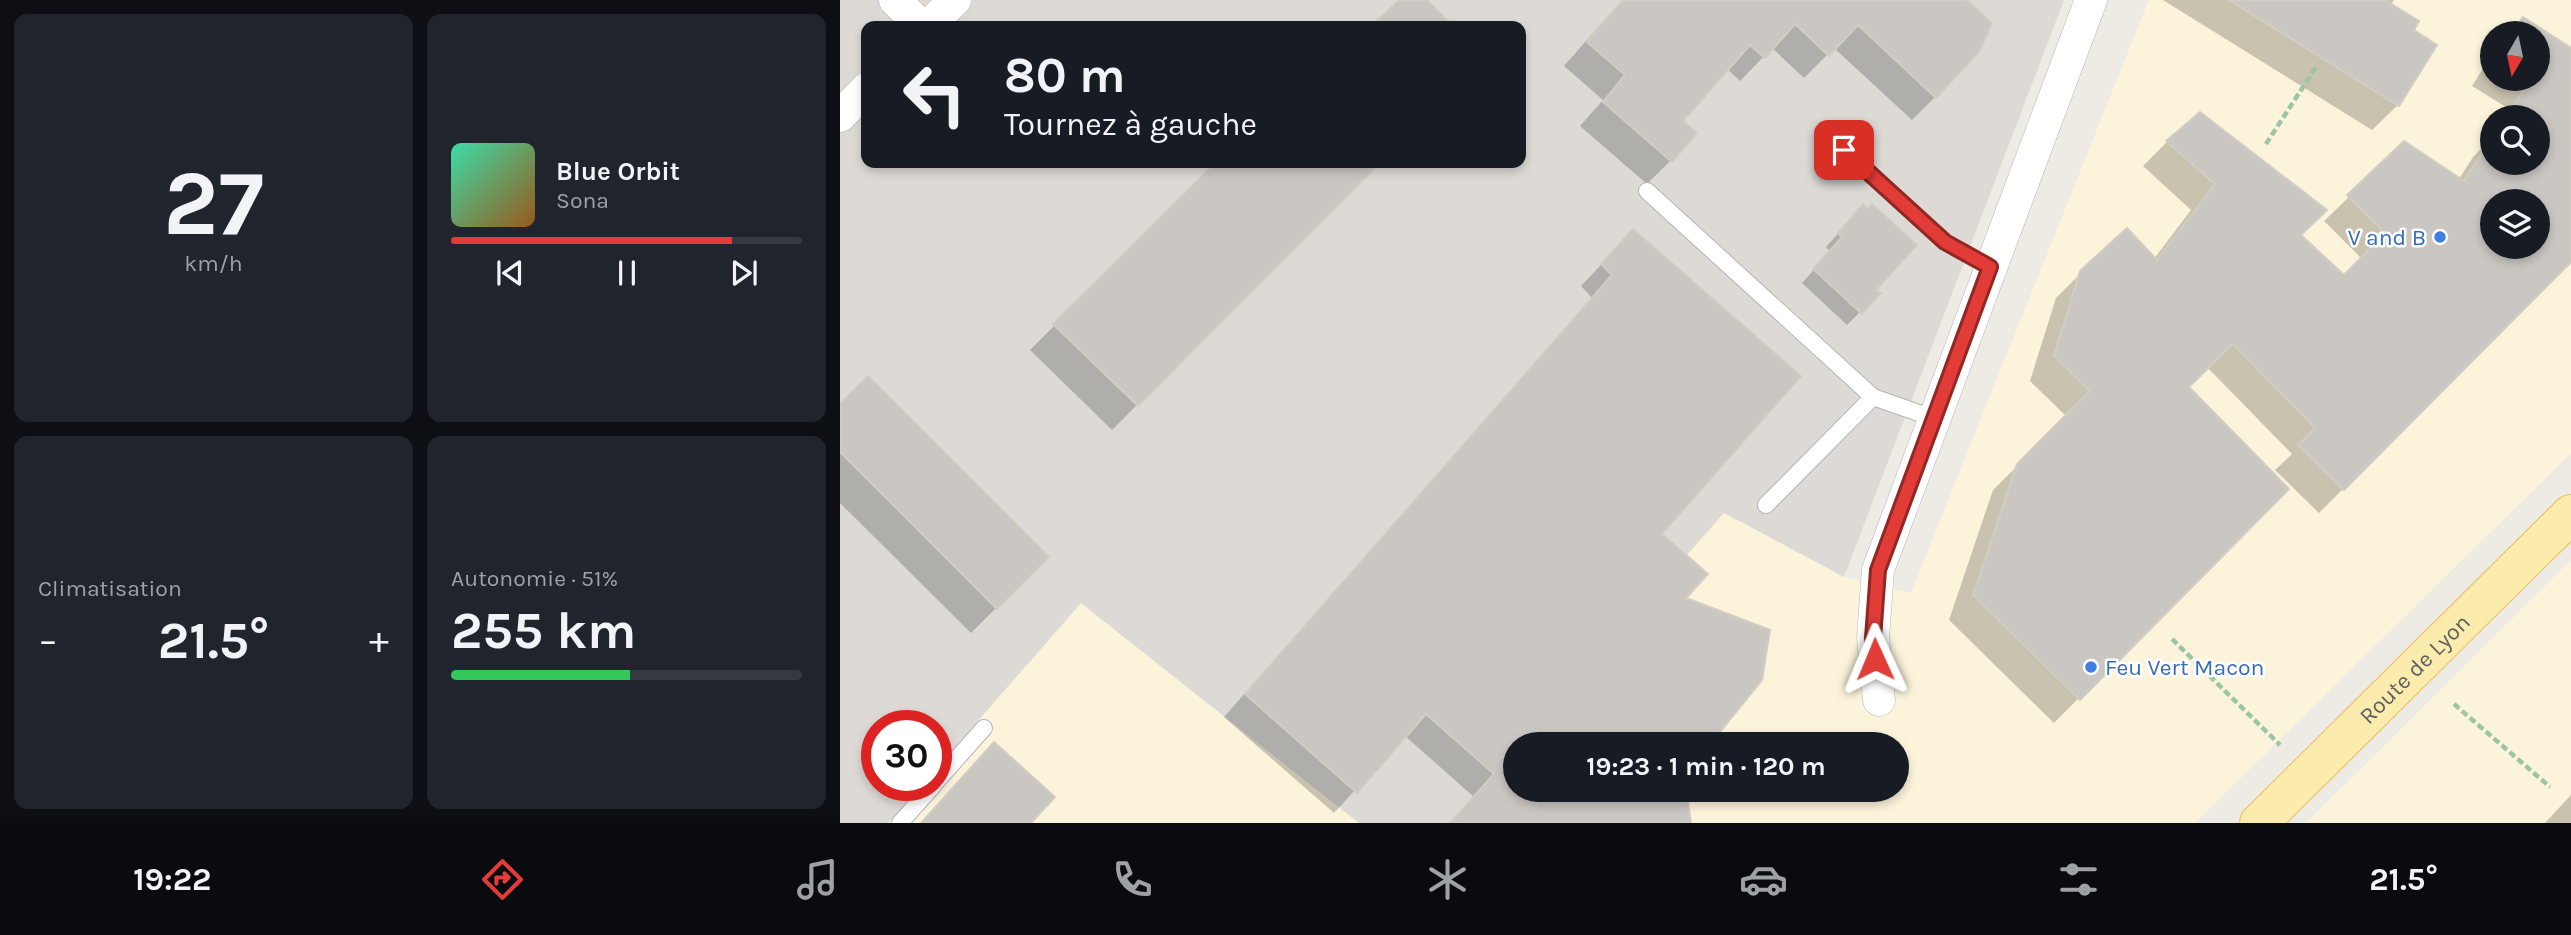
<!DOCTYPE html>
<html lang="fr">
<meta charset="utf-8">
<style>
body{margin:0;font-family:Karla,sans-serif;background:#20242c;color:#f1f3f6;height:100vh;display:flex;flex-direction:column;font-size:26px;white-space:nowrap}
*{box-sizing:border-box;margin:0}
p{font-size:23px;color:#9ea1a6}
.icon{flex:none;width:38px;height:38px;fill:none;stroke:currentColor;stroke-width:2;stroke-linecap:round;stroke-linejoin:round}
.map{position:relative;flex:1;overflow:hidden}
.drawer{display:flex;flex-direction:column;gap:14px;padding:14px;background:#0d0f14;width:840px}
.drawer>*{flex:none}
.guide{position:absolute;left:21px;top:21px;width:665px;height:147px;border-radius:14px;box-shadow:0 4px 10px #0003;background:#171b24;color:#f1f3f6;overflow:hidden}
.needle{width:46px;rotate:189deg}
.controls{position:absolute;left:1640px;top:21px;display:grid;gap:14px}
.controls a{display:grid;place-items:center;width:70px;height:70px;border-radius:50%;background:#171b24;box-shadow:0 4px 10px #0003;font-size:35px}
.speed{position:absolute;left:21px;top:710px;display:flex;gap:14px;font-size:35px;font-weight:700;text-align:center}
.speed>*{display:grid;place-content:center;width:91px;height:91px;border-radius:50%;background:#171b24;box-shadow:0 4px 10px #0003;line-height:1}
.speed .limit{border:10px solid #d22;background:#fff;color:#111}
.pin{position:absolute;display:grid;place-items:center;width:60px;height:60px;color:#fff;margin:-30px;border-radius:14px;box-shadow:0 4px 10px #0006}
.me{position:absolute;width:77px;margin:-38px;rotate:359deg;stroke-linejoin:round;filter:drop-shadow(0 0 5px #0008)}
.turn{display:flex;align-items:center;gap:24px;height:147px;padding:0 28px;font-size:32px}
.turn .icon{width:91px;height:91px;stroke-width:2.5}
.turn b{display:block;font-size:49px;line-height:60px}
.big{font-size:52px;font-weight:700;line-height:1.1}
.drawer .card{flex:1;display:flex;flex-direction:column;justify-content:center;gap:10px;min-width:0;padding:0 24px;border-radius:14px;background:#20242c}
.drawer .dial{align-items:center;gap:0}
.dial b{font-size:91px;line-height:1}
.song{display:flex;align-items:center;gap:21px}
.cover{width:84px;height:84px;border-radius:10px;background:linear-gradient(135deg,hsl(160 70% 55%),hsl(30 70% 35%))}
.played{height:7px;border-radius:4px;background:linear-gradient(90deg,#e13c37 80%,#363941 80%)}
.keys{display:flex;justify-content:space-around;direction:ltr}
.heat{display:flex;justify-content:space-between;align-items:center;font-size:38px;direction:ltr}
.charge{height:10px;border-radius:5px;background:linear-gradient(90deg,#34c759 51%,#363941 0)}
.drawer .tiles{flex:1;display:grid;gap:14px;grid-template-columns:repeat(2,1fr)}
.trip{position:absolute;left:663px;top:732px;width:406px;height:70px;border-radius:35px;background:#171b24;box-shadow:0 4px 10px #0003;font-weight:700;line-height:70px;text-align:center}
.dock{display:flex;height:112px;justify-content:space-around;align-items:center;background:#090b0e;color:#9ea1a6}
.dock .icon{width:49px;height:49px}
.dock .selected{color:#e13c37}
.dock b{font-size:32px;color:#f1f3f6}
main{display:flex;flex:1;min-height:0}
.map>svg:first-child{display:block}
.commercial{fill:#fcf3db;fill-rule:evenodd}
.industrial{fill:#dddad6;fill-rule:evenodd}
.shadow{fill:#0003;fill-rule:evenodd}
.building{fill:#cac6c1;stroke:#d2cdc3;stroke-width:2;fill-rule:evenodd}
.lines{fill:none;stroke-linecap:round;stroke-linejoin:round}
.lane-casing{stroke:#b2b5b9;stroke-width:18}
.street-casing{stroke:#b2b5b9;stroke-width:33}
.primary-casing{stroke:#ebbd60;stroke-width:40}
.path{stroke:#9bc5a5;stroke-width:4.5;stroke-dasharray:7 3.5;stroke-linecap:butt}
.lane{stroke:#fff;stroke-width:16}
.street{stroke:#fff;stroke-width:32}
.primary{stroke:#fbebac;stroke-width:38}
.route-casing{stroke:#922724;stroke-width:18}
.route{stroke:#e13c37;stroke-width:12}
.shop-dot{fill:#3f7fe0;stroke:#fff;stroke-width:2.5}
.labels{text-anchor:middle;stroke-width:5;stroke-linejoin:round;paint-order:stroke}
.shop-label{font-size:23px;fill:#366cbe;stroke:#fff;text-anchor:end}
.street-label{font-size:23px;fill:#5c6064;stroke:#fff}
</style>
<main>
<section class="drawer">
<div class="tiles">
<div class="card dial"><b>27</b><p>km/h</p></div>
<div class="card">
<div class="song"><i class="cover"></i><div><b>Blue Orbit</b><p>Sona</p></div></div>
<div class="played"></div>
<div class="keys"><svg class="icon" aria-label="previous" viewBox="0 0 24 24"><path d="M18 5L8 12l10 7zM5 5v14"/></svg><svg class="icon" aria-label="pause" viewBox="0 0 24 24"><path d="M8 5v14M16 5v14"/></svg><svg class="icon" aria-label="next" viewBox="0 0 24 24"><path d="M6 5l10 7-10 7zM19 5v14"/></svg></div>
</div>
<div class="card"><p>Climatisation</p>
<div class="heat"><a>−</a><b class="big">21.5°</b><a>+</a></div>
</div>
<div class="card"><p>Autonomie · 51%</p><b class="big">255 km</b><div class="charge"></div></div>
</div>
</section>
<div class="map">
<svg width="1731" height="823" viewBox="0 0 1731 823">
<rect width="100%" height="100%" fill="#eeebe4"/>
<g class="commercial">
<path d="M1309,0h422v453l-376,370h-745l65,-74 1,40h381v-45h-377l204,-232 120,65 67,16zM1652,33h46v46h-46zM1652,117h46v46h-46zM1652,201h46v46h-46z"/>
<path d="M1731,560v263h-265z"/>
<path d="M241,603l215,171 63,49h-473l33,-37h17v-20z"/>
</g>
<path class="industrial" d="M0,0h1224l-220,577 -120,-64 -204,231h-4l-1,5 -65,74h-91l-278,-220 -145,166v-43h-59v60h45l-34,37h-48zM26,26h655v137h-655z"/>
<g class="shadow">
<path d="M782,0h343l-30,97 -23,23 -78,-72 -30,30 -32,-30 -32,33 -13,-12 -47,52 -10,40 -23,23 -67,-58 23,-26 -39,-34z"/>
<path d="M1323,0h231l-4,6 21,25 -13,74 -26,25z"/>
<path d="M1683,20l48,30v209l-252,254 -44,-43 17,-16 -85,-87 -20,21 99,101 -232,234 -105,-103 44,-130 74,-73 -37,-36 26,-83 26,-26 72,-13 37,-49 -48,-44 24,-24 132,93 44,43 19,-19 -38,-38 25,-24 110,-18 14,-22 19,-19v25h46v-46h-24l3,-3 -45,-28 20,-32v25h46v-46h-29zM1652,201h46v46h-46z"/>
<path d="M377,163h161l-266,267 -82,-80z"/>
<path d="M1010,220l24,70 -14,22 -13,13 -45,-42 28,-31 -4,-5z"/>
<path d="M793,231l27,303 -144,210v45h168l3,34h-236l23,-26 -69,-61 -71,77 -110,-96 368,-419 -11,-12z"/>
<path d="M0,407l207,150 -76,76 -131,-130z"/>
<path d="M1731,795v28h-26z"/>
</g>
<g class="building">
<path d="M559,0h28l26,26h-81z"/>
<path d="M783,0h344l25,23 -13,29 -43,46 -78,-73 -29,31 -34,-32 -30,34 -15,-13 -67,76 14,12 -25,29 -69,-60 22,-27 -38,-33z"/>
<path d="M1389,0h156l34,21 -5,9 23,15 -38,61z"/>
<path d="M1683,17l48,31v214l-227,228 -46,-45 17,-17 -82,-84 -44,43 100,102 -209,211 -107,-105 44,-131 73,-73 -36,-35 26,-85 47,-43 30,32 58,-76 -49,-43 34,-29 127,98 -26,25 43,40 41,-42 -38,-38 57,-54 60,40 28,-43v25h46v-46h-32l23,-35 -5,-3h14v-46h-25zM1652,201h46v46h-46z"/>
<path d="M375,163h165l-242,243 -85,-82z"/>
<path d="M1023,204l5,5 4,-5 45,41 -41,45 5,3 -19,21 -49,-45 29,-32 -4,-4z"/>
<path d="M793,229l168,147 -139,158 46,40 -22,24 84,32 -8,50 -52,64h-194v45h170l5,34h-241l44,-49 -68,-60 -69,79 -112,-99 367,-419 -11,-11z"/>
<path d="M28,376l181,181 -52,52 -157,-157v-48z"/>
<path d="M154,742l61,55 -24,26h-110z"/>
</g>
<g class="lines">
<g class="lane-casing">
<g id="lane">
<path d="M1004,150l101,92 45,25"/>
<path d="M807,191l226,206 60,21"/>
<path d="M926,505l107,-108"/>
<path d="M96,782l48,-54"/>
<path d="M60,823l33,-37"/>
</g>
</g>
<g class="street-casing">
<g id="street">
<path d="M55,0l26,26"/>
<path d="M88,26l27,-26"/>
<path d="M0,116l26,-27"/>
<path d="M1039,700l-6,-62 5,-68 213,-570"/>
</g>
</g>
<g class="primary-casing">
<g id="primary">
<path id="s1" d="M1419,823l312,-309"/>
</g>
</g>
<g class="path">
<path d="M1426,144l50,-77"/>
<path d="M1332,639l108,106"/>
<path d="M1614,704l96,83"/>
</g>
<use href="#lane" class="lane"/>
<use href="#street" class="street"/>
<use href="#primary" class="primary"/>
</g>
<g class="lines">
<g class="route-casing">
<path id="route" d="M1004,150l101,92 45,25 -112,303 -5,68 2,21"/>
</g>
<use href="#route" class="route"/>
</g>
<g class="shop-dot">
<circle cx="1600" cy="237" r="7"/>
<circle cx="1251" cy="667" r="7"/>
</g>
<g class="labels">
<g class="shop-label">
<text x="1586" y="245">V and B</text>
<text x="1265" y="675" text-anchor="start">Feu Vert Macon</text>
</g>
<g class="street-label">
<text dy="8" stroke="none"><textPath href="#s1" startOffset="219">Route de Lyon</textPath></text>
</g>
</g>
</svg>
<div class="controls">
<a><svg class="needle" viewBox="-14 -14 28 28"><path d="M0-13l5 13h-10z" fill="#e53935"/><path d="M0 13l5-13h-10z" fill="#9ea1a6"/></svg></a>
<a><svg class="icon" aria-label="search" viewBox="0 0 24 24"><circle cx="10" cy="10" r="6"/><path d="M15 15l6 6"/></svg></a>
<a><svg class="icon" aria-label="layers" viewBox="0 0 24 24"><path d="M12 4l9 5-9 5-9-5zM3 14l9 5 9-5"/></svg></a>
</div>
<div class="speed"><div class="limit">30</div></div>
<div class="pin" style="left:1004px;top:150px;background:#d93025"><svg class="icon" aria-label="arrive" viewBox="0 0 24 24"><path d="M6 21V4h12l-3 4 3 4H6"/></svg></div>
<svg class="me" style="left:1035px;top:659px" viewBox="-20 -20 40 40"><path d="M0-17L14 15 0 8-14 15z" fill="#e13c37" stroke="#fff" stroke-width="4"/></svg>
<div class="trip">19:23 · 1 min · 120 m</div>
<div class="guide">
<div class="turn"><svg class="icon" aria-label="left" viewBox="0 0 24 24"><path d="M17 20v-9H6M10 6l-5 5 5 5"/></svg><div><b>80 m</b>Tournez à gauche</div></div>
</div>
</div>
</main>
<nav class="dock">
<b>19:22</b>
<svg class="icon selected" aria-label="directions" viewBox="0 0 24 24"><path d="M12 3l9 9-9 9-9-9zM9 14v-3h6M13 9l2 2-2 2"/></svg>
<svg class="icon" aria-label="music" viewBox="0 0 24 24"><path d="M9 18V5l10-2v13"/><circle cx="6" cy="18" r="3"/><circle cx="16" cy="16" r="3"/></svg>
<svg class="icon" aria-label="phone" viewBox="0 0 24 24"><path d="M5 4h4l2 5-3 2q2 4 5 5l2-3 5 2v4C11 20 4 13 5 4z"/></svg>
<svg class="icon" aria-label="climate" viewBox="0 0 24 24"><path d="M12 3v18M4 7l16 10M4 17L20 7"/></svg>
<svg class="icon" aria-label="car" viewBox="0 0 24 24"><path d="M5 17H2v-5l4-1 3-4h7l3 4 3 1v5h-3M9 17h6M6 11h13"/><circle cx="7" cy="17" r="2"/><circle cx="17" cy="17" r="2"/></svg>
<svg class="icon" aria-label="filters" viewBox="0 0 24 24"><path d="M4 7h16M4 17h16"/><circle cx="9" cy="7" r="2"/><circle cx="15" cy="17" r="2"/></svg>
<b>21.5°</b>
</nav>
